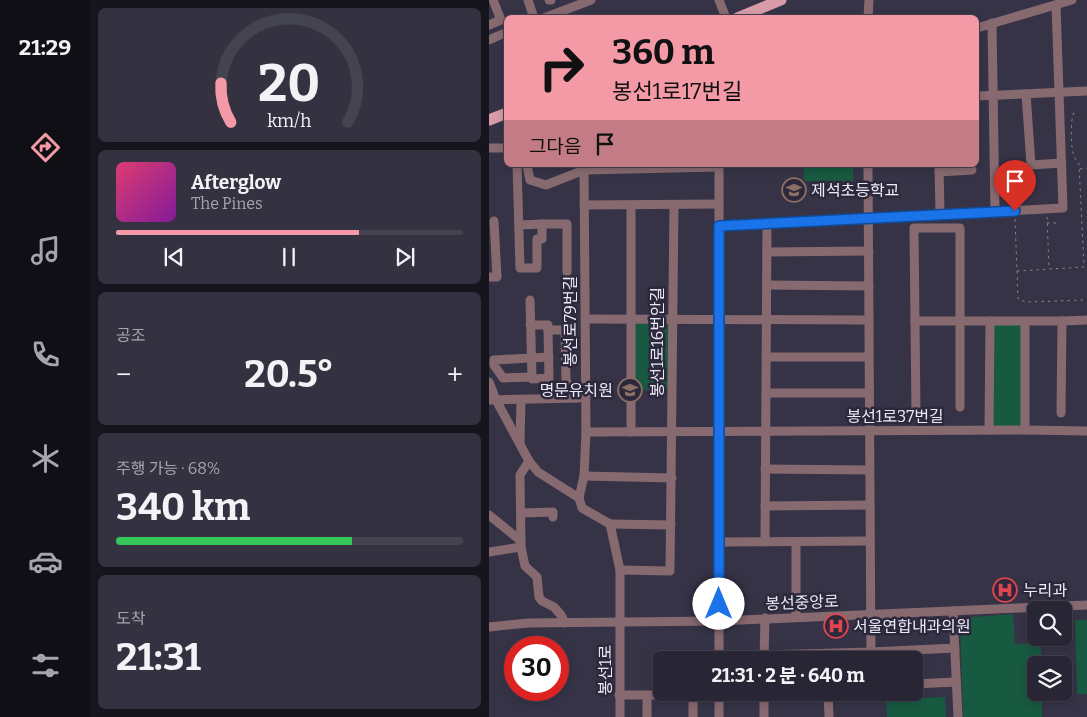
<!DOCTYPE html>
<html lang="ko">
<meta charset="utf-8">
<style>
body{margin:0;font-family:Bitter,"Noto Sans KR",serif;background:#343241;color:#f1f3f6;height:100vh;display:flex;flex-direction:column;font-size:19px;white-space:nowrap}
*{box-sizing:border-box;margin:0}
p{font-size:16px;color:#a5a5ad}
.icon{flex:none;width:28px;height:28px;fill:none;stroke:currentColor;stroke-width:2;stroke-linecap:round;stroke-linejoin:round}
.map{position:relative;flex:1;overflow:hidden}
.sheet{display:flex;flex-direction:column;gap:8px;padding:8px;background:#16151d;width:399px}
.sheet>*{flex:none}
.hud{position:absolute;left:15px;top:15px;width:475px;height:152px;border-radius:8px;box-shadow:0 2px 8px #0003,0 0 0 1px #444350;background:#f49aa7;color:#111;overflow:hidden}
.controls{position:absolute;left:538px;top:601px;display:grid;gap:10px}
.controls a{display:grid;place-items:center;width:45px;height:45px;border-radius:8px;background:#282635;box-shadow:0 2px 8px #0003,0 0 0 1px #444350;font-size:25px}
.speed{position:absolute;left:15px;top:636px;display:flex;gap:10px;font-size:25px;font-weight:700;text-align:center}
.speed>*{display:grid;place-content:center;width:65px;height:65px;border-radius:50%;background:#282635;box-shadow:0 2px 8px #0003,0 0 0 1px #444350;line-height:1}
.speed .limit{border:8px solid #d22;background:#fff;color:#111}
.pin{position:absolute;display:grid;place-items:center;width:42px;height:42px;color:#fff;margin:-51px -21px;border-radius:50% 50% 50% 0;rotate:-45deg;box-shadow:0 0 5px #0007}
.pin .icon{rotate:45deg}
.me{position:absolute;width:55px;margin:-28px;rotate:0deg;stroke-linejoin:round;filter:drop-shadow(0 0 4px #0008)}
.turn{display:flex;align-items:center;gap:18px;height:105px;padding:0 25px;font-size:22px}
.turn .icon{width:65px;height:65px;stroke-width:2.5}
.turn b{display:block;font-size:35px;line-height:42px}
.then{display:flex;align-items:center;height:48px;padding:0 25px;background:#0003;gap:10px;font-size:19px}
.big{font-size:38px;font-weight:700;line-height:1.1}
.sheet .card{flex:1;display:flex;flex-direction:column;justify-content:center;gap:8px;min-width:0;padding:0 18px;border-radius:8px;background:#343241}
.sheet .dial{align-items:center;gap:0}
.dial svg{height:130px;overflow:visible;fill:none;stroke:#444350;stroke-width:7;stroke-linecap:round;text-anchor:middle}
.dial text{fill:#f1f3f6;stroke:none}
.song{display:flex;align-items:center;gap:15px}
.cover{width:60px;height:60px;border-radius:8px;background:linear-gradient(135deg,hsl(340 70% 55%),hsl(290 70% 35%))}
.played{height:5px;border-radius:2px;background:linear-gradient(90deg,#f49aa7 70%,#444350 70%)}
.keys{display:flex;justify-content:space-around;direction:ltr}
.heat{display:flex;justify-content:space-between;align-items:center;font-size:28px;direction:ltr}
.charge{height:8px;border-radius:4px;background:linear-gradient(90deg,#34c759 68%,#444350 0)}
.trip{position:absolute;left:164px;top:651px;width:270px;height:50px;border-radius:8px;background:#282635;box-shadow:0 2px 8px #0003,0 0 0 1px #444350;font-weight:700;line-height:50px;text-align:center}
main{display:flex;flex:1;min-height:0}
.menu{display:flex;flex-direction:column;width:90px;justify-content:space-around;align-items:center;background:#100f15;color:#a5a5ad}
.menu .icon{width:35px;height:35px}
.menu .on{color:#f49aa7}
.menu b{font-size:22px;color:#f1f3f6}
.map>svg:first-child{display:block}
.green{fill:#175a41}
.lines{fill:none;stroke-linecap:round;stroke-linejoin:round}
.path{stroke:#878495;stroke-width:1;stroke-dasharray:2.5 4;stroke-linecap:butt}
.minor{stroke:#876a70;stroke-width:9}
.major{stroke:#d79ca8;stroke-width:11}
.route-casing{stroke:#114b97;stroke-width:12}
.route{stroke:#1a73e8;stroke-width:9}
.labels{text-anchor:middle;stroke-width:5;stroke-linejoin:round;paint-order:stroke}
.poi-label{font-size:16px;fill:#ebe9f6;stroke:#2c293d;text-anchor:start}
.street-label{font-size:16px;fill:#ebe9f6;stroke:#2c293d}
</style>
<main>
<nav class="menu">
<b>21:29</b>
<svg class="icon on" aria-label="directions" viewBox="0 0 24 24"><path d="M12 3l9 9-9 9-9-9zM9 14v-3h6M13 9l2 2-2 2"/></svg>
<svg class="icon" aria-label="music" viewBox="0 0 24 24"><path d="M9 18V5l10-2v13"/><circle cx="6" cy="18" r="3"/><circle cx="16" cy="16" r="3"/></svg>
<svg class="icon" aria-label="phone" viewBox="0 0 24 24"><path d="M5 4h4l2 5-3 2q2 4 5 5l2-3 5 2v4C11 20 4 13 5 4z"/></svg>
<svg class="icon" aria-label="climate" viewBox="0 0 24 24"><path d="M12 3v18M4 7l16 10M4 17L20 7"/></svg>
<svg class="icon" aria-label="car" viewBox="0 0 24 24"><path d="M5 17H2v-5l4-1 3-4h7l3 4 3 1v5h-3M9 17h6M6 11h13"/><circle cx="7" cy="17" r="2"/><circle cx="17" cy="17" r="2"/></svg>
<svg class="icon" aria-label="filters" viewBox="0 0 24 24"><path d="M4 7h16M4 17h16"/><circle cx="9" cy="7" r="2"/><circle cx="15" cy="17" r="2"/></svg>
</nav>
<section class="sheet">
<div class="card dial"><svg viewBox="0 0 100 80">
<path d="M14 69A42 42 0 1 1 86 69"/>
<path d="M14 69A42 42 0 0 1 8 45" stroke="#f49aa7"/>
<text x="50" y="56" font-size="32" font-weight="700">20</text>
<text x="50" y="72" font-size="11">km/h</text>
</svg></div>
<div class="card">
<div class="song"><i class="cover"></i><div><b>Afterglow</b><p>The Pines</p></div></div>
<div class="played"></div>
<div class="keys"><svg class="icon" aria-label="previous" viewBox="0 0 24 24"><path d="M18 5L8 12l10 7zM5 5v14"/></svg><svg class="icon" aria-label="pause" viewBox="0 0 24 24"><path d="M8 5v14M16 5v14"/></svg><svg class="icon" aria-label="next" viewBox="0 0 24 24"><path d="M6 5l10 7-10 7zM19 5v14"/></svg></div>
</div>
<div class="card"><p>공조</p>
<div class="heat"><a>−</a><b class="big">20.5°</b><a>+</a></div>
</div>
<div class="card"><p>주행 가능 · 68%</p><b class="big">340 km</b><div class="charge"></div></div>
<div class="card"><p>도착</p><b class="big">21:31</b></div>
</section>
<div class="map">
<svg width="599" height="717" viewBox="0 0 599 717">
<rect width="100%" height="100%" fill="#363347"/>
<g class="green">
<rect x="315" y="165" width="49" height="16"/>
<path d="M501,321h35v109l-36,-3z"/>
<path d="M145,322h32l2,3v65h-35z"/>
<path d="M524,614l2,30 26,-1v22h-6v27l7,1v24h-79l-3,-99z"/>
<path d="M586,620h12v74h-10z"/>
<path d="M456,697l1,20h-59l-1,-17z"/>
</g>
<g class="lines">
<g class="path">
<path d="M591,169l8,-1"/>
<path d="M558,217l2,51"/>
<path d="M526,219l3,79 1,2 8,2 59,-2"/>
<path d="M558,223h12"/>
<path d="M528,271l67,-4 -5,-103c-3,-4 -5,-7 -6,-11 -2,-10 -3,-32 1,-41"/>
<path d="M574,692v7"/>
<path d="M544,700h9"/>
</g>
<g class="minor">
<path d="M39,0l6,18"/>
<path d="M60,0h2"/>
<path d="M230,0l7,18"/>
<path d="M55,18l47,-18"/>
<path d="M379,18l1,-18"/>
<path d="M503,23l3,189"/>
<path d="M0,25l12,-5 -8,-20"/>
<path d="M488,28l95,-28"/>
<path d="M0,40l18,-8"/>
<path d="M537,94l5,71 31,-2"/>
<path d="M488,96l111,-5"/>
<path d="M0,148h18"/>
<path d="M28,165l3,103h17v-29h5v-15l-23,1"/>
<path d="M38,165l3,15 16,5 38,-15 135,-3"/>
<path d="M95,165l2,267 -2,44 -5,22 3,10 28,16 10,46v147"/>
<path d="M230,165v495"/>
<path d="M379,165l3,495"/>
<path d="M450,165l1,49"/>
<path d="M450,172l33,-2"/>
<path d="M95,205l135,-1"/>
<path d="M53,224h25v48"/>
<path d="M230,226l344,-18 -7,-203"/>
<path d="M278,252l102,-1"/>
<path d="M0,277h8l-3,-56"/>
<path d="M278,285l102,1"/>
<path d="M41,300l2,79 17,-1 -1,-48h17l1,51 6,8 3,9"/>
<path d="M97,319l283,1"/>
<path d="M426,321h147l26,-1"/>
<path d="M41,325h18v5"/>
<path d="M277,357h103"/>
<path d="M43,377l-29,1 -9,-13v-5l55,-3"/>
<path d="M0,382l7,18 33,61 9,11 41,26"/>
<path d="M277,393h103"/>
<path d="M0,400l90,-2"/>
<path d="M572,413l1,-92"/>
<path d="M427,415l-2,-187h46v179"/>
<path d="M500,430l1,-109"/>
<path d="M536,430v-109"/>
<path d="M97,432l439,-2 63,1"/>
<path d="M142,432v-226"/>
<path d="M31,442l1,-42"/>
<path d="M40,461l-9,14 1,72 4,19 12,11 2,20 3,4 12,6 7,8 4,8"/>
<path d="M276,469l104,1"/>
<path d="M95,476l88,2"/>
<path d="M276,506l105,-1"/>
<path d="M32,513l32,-1v5"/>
<path d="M0,515l32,26"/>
<path d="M121,524l61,1"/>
<path d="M230,542l151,-1"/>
<path d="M276,542l2,-319"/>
<path d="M307,542v75"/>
<path d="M0,552l32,-5"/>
<path d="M131,570l50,1 4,-366"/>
<path d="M464,611l5,106"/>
<path d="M0,627l39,-4 191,-2 369,-16"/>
<path d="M275,655l107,-3 84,-4"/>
<path d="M275,660l1,-42"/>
<path d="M425,684l42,-2"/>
<path d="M339,692l1,25"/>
<path d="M130,695h100"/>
<path d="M158,696v21"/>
<path d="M204,717v-22"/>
<path d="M230,717v-25"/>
<path d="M275,717v-25"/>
</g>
<g class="major">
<path d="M248,18l44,-18"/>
<path d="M0,120l18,-7"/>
</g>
</g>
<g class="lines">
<g class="route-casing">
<path id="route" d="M230,604v-378l296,-15"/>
</g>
<use href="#route" class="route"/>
</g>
<defs>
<g id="school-ring" transform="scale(1.25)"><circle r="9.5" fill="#2c293d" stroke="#8d6e63" stroke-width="1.5"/><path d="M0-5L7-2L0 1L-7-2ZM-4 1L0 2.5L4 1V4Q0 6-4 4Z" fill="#8d6e63"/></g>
<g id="hospital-ring" transform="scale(1.25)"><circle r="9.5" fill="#2c293d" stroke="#e0444e" stroke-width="1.5"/><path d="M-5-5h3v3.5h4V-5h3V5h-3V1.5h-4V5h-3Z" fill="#e0444e"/></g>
</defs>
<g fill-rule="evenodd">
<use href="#school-ring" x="305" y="190"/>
<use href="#school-ring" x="141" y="390"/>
<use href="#hospital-ring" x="516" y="590"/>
<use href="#hospital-ring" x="347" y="626"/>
</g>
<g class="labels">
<g class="poi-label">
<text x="322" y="196">제석초등학교</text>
<text x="124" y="396" text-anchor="end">명문유치원</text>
<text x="534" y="596">누리과</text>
<text x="364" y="632">서울연합내과의원</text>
</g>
<g class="street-label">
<text transform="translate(81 321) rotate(-90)" y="6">봉선로79번길</text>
<text transform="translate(168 342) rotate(-90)" y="6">봉선1로16번안길</text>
<text x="406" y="422">봉선1로37번길</text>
<text transform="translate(313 602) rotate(-2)" y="6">봉선중앙로</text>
<text transform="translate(116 670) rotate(-90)" y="6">봉선1로</text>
</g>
</g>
</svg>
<div class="controls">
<a><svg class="icon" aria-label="search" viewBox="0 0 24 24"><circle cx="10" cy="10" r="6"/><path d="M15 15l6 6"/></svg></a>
<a><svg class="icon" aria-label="layers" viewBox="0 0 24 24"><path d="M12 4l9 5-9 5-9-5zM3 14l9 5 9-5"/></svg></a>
</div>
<div class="speed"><div class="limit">30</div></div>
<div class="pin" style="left:526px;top:211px;background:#d93025"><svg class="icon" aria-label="arrive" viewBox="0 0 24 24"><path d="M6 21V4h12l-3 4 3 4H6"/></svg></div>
<svg class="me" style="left:230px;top:604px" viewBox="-20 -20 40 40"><circle r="19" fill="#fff"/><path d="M0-13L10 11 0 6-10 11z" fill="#1a73e8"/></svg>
<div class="trip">21:31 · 2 분 · 640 m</div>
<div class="hud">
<div class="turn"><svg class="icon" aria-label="right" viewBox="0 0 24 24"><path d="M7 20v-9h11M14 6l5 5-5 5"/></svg><div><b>360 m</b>봉선1로17번길</div></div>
<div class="then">그다음<svg class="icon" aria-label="arrive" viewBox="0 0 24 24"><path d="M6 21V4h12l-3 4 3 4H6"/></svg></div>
</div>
</div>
</main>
